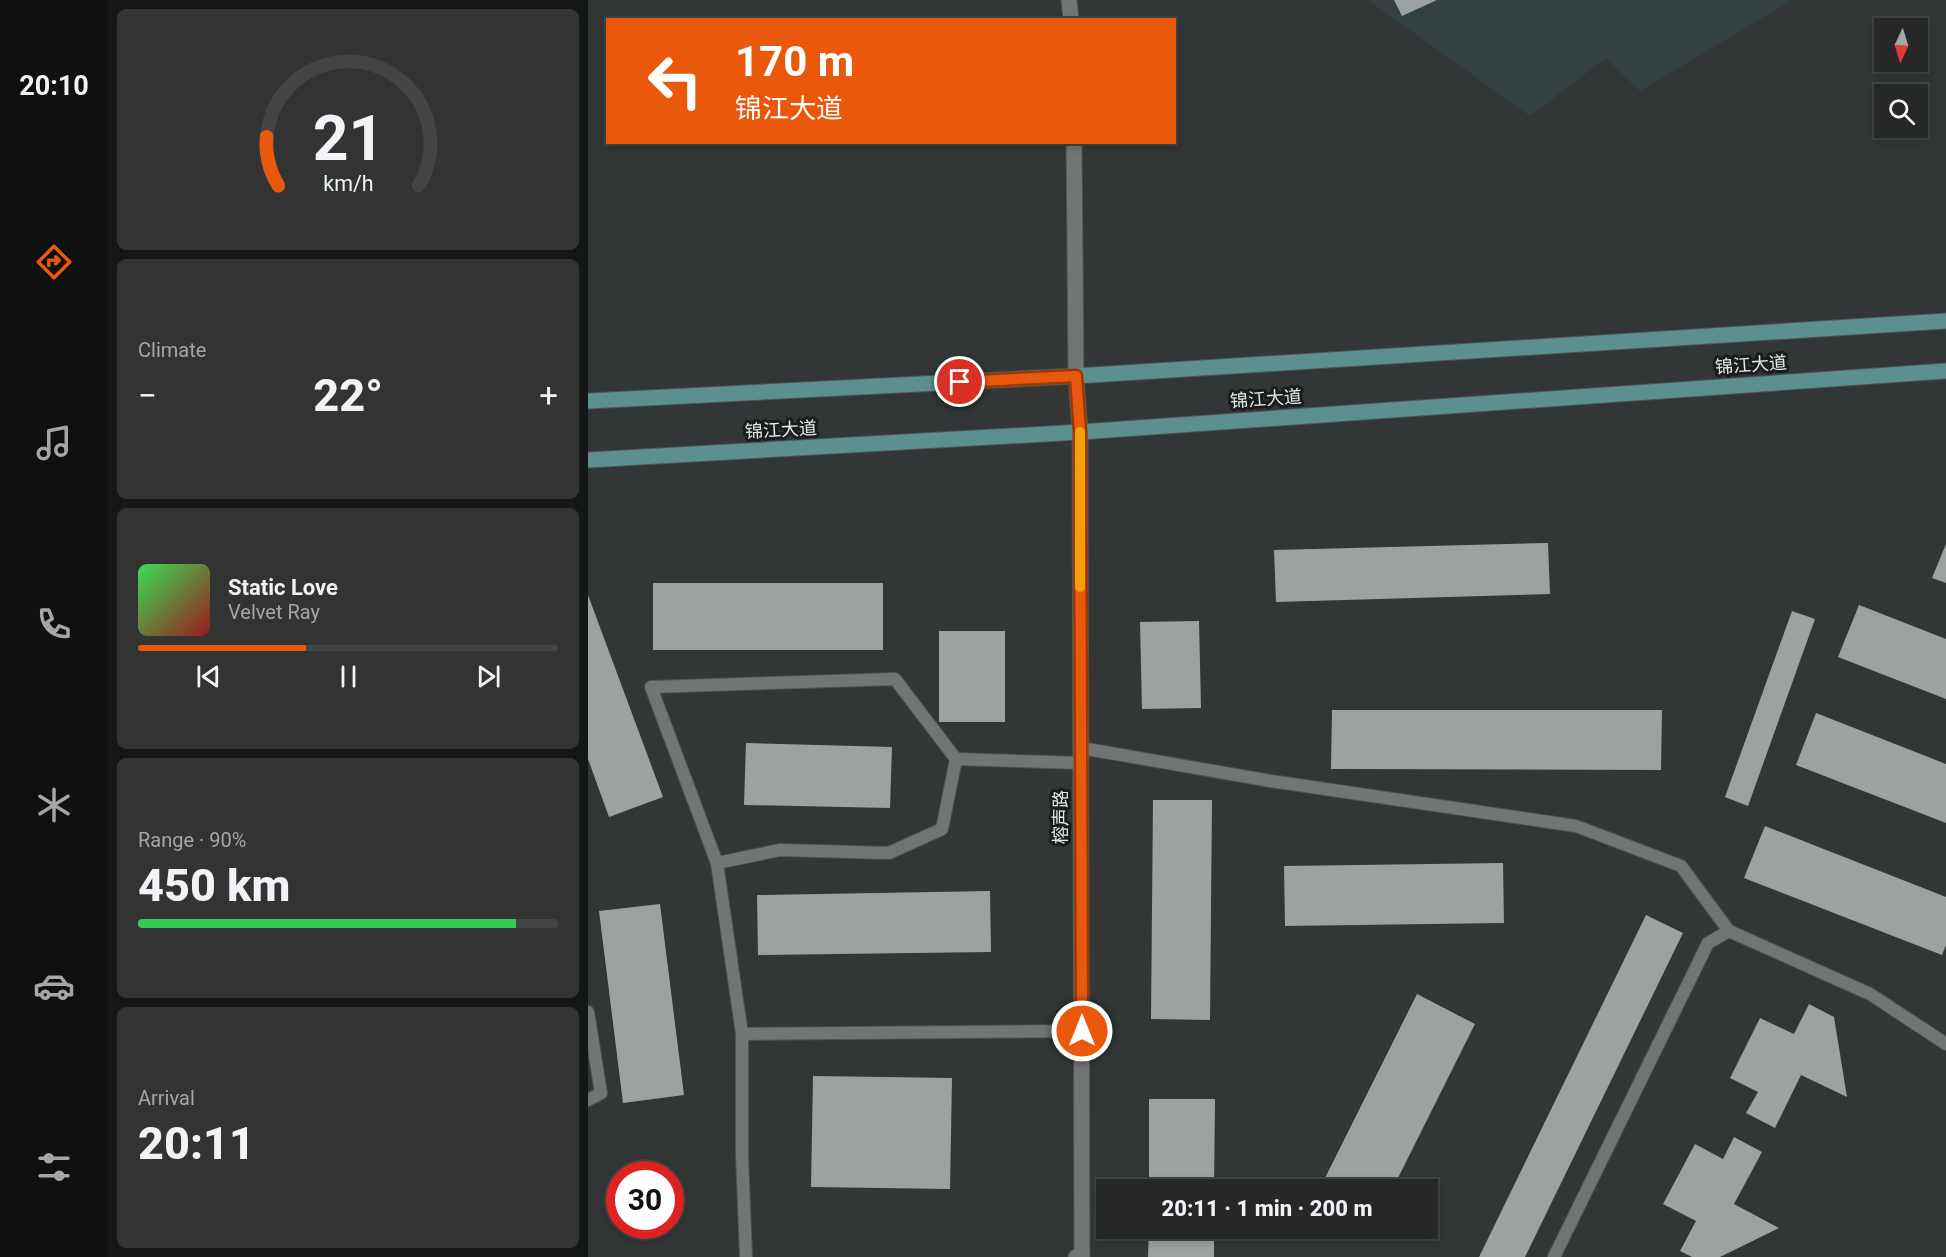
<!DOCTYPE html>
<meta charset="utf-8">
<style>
body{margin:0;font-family:Roboto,"Noto Sans SC",sans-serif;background:#323434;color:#f1f3f6;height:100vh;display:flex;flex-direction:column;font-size:22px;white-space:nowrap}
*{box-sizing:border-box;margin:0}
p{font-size:20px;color:#a4a6a8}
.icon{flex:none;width:33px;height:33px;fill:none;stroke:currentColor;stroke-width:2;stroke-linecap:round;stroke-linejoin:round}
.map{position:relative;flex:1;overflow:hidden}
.details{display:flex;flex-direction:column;gap:9px;padding:9px;background:#151616;width:480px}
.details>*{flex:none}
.guide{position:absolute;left:18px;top:18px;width:570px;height:126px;border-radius:0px;box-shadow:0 3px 9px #0003,0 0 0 2px #424445;background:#ea580c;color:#fff;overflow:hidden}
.needle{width:39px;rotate:184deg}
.tools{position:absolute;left:1286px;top:18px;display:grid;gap:12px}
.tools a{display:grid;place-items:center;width:54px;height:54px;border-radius:0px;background:#262828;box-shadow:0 3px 9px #0003,0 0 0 2px #424445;font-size:30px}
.speed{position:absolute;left:18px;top:1161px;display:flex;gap:12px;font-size:30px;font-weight:700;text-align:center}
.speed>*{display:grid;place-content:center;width:78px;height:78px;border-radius:50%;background:#262828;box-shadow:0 3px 9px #0003,0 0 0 2px #424445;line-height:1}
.speed .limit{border:9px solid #d22;background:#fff;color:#111}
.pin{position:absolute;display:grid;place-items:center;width:51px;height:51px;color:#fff;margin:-26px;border:3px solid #fff;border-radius:50%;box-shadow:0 2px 6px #0007}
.me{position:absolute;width:66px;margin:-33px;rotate:0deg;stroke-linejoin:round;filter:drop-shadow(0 0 4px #0008)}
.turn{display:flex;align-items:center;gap:21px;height:126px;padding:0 30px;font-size:27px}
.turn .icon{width:78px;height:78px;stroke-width:2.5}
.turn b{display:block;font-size:42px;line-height:51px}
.big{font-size:45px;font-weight:800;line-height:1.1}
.details .tile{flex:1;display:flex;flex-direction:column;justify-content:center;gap:9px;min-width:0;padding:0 21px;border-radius:9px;background:#323434}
.details .dial{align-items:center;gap:0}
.dial svg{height:156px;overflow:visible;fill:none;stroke:#424445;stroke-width:7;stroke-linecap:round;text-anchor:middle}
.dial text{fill:#f1f3f6;stroke:none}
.song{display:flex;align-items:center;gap:18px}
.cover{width:72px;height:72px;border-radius:9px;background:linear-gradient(135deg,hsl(130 70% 55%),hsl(0 70% 35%))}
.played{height:6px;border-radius:3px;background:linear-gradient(90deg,#ea580c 40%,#424445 40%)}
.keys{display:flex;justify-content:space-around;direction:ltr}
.heat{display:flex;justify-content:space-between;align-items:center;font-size:33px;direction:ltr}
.charge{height:9px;border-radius:4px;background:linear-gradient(90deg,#34c759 90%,#424445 0)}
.trip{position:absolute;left:508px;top:1179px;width:342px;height:60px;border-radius:0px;background:#262828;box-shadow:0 3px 9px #0003,0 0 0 2px #424445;font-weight:800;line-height:60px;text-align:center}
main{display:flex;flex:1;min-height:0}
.tab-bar{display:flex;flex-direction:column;width:108px;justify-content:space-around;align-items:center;background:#0f1010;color:#a4a6a8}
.tab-bar .icon{width:42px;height:42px}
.tab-bar .selected{color:#ea580c}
.tab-bar b{font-size:27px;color:#f1f3f6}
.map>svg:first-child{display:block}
.built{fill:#354140}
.building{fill:#9ca1a1}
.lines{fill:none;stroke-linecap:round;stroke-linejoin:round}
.service-casing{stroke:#4f5252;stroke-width:14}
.minor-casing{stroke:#4f5252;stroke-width:17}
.tertiary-casing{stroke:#4f5252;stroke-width:17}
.secondary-casing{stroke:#4f5252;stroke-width:17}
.service{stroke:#707575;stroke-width:12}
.minor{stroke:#707575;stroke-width:15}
.tertiary{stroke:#707575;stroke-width:15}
.secondary{stroke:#5c908f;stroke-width:15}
.route-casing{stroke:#983908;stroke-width:15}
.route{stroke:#ea580c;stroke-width:10}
.slow{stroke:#f59e0b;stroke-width:10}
.labels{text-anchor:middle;stroke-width:6;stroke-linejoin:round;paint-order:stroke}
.street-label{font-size:18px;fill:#e5e8e8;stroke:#1b1d1d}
</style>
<main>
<nav class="tab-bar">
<b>20:10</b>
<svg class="icon selected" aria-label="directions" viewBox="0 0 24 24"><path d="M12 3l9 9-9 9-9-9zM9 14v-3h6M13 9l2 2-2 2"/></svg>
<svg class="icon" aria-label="music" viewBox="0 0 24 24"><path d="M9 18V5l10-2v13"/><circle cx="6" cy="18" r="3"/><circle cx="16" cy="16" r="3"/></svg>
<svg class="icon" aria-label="phone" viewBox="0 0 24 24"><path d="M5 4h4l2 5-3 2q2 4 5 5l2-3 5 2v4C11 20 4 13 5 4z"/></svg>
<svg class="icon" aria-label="climate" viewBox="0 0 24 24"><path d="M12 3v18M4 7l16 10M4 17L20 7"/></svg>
<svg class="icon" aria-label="car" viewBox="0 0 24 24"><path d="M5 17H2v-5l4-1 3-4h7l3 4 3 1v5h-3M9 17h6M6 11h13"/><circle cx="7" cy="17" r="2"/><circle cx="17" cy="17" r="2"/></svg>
<svg class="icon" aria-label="filters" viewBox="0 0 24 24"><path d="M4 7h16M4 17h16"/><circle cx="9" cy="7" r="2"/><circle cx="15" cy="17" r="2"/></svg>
</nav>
<section class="details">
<div class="tile dial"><svg viewBox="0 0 100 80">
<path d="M14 69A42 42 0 1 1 86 69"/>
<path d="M14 69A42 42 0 0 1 8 44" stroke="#ea580c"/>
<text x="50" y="56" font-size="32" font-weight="700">21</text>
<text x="50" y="72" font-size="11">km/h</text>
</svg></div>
<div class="tile"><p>Climate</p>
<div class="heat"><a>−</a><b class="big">22°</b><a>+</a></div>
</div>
<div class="tile">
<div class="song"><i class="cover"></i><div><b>Static Love</b><p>Velvet Ray</p></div></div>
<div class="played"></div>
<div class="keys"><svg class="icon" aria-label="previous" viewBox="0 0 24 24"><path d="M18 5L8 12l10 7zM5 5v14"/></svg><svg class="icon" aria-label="pause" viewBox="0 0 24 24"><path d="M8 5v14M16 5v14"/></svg><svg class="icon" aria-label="next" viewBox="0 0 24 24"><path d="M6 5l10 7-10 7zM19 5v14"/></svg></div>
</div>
<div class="tile"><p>Range · 90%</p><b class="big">450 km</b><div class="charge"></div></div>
<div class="tile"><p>Arrival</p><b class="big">20:11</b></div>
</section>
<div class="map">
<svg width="1358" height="1257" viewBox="0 0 1358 1257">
<rect width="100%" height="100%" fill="#323636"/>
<path class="built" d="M780,0h424l-152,91 -34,-33 -76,58z"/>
<g class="building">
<path d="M806,0h43l-35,16z"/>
<path d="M960,543l2,51 -274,8 -2,-52z"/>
<path d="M1358,544v39l-14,-5z"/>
<rect x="65" y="583" width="230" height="67"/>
<path d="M0,595l75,202 -54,20 -21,-58z"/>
<path d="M1271,605l87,34v60l-108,-42z"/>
<path d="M1204,611l23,8 -67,187 -23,-9z"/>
<path d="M611,621l2,87 -59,1 -2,-87z"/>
<rect x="351" y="631" width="66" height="91"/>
<path d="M744,710h330l-1,60 -330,-1z"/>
<path d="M1228,713l130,51v59l-150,-58z"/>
<path d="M158,743l146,4 -2,61 -146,-3z"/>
<path d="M565,800h59l-2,220 -59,-1z"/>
<path d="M1177,826l181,71v48l-4,10 -198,-77z"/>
<path d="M915,863l1,60 -219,3 -1,-60z"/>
<path d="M402,891l1,61 -233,3 -1,-60z"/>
<path d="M72,904l24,191 -61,8 -24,-192z"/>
<path d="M1058,915l37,18 -158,324h-46z"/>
<path d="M829,994l58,30 -83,166h-73z"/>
<path d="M1221,1004l25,13 13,80 -46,-22 -26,53 -29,-15 12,-21 -28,-14 30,-60 34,16z"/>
<path d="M225,1076l139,2 -2,111 -139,-2z"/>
<path d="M561,1099h66l-1,91h-65z"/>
<path d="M1146,1137l28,15 -28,52 45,24 -59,29h-28l-12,-6 16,-30 -33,-17 32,-60 28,15z"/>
<path d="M561,1228h65v29h-66z"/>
</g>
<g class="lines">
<g class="service-casing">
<g id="service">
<path d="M493,748l190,33 305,45 105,40 48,65"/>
<path d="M129,863l-66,-176 244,-8 61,80"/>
<path d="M0,1012l13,81 -13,7"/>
<path d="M154,1034l339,-3"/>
<path d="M158,1257l-4,-102v-121l-25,-171 63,-13 109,3 53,-24 14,-70 125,4"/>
<path d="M966,1257l154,-314 21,-12 141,63 76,50"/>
</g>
</g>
<g class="minor-casing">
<g id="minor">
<path d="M481,0l2,20"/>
<path d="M486,142l2,234 4,56 2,825"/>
</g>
</g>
<g class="tertiary-casing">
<path id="tertiary" d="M488,1257h6"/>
</g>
<g class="secondary-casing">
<g id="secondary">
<path d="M0,401l488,-25 870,-55"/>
<path d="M0,460l492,-28 866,-61"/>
</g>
</g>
<use href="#service" class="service"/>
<use href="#minor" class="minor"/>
<use href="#tertiary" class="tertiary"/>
<use href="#secondary" class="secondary"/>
</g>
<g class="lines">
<g class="route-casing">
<path id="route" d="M372,382l116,-6 4,56 2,599"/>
</g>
<use href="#route" class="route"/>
<path class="slow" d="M492,432v155"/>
</g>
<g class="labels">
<g class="street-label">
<text transform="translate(1163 365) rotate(-4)" y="6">锦江大道</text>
<text transform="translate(678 399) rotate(-4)" y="6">锦江大道</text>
<text transform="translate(193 430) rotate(-3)" y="6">锦江大道</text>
<text transform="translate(473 817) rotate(-90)" y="6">榕声路</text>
</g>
</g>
</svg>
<div class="tools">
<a><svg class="needle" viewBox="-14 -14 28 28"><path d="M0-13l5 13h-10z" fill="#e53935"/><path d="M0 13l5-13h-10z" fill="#a4a6a8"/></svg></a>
<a><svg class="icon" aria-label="search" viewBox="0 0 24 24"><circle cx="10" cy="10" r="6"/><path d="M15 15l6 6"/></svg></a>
</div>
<div class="speed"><div class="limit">30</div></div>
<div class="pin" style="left:372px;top:382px;background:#d93025"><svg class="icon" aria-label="arrive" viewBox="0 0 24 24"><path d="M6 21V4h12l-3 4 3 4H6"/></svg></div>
<svg class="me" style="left:494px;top:1031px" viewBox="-20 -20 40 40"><circle r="17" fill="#ea580c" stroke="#fff" stroke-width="3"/><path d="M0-11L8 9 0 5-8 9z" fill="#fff"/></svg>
<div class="trip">20:11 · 1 min · 200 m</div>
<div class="guide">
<div class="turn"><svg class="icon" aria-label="left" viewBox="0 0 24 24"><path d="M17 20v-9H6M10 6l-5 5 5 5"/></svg><div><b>170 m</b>锦江大道</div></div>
</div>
</div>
</main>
